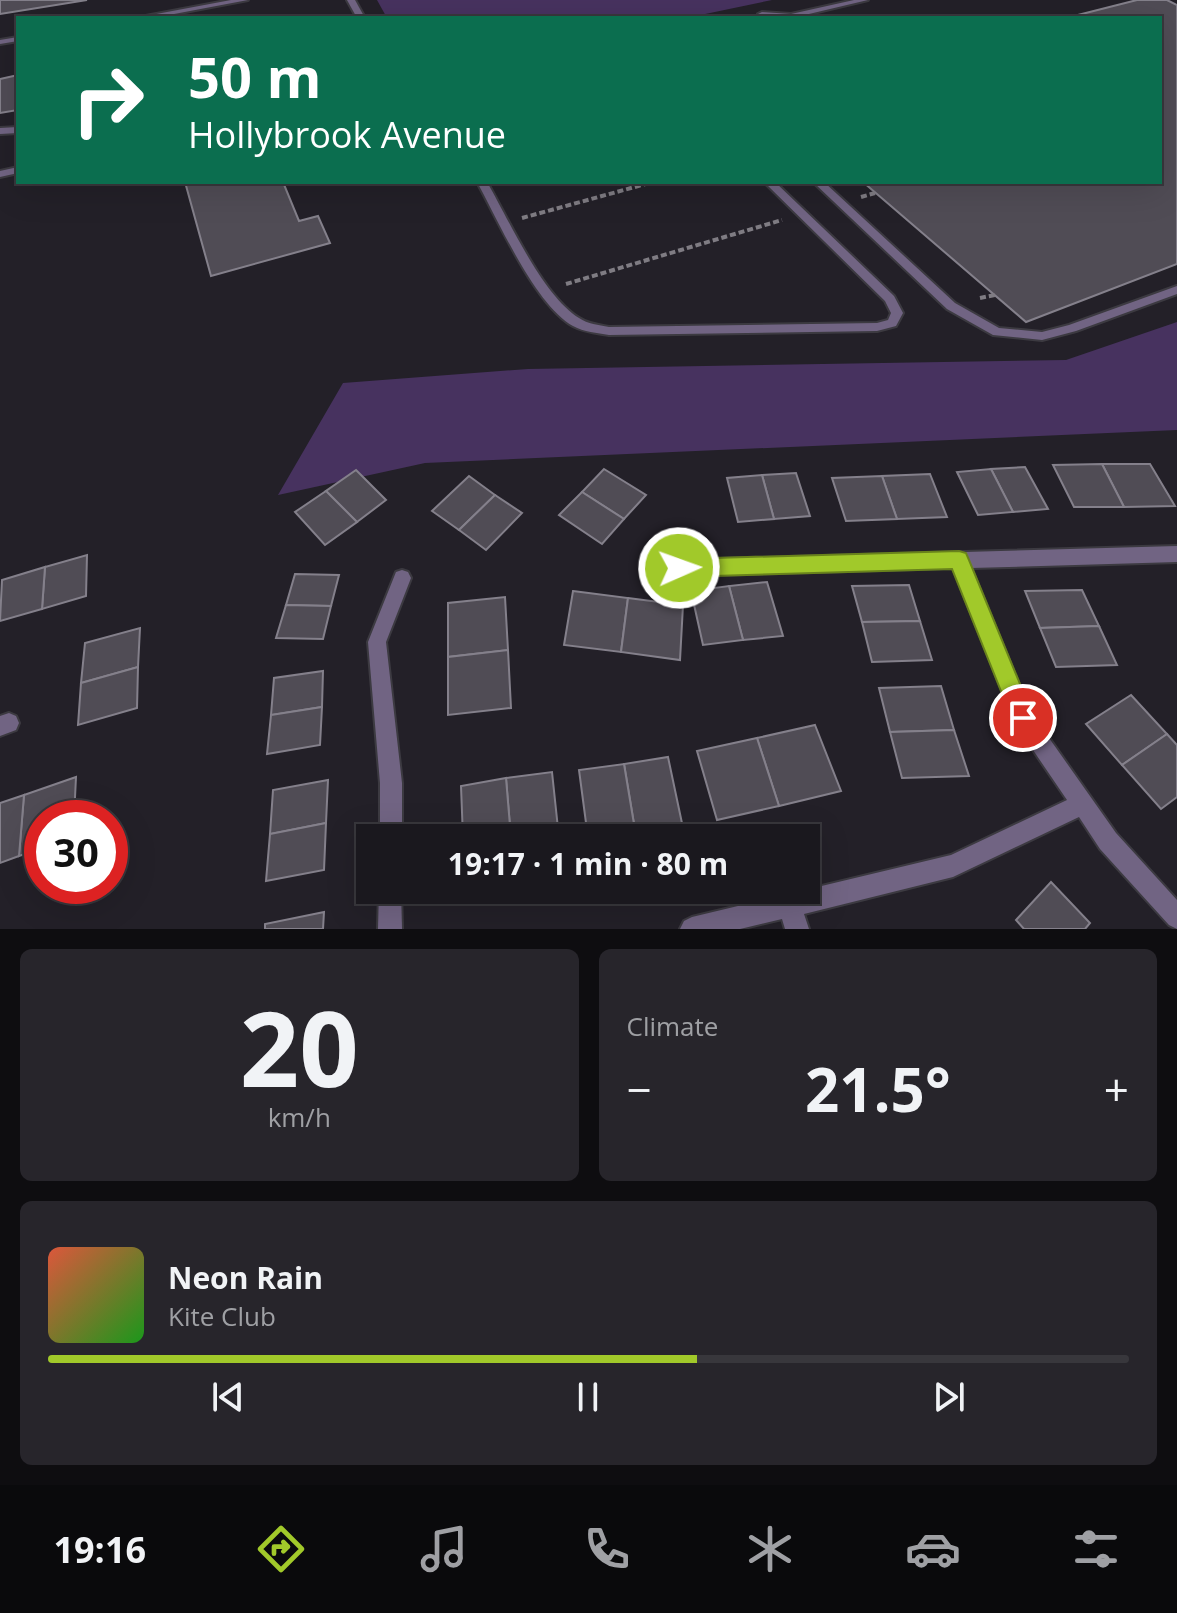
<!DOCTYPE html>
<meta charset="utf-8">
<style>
body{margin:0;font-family:"Open Sans",sans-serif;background:#27252b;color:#f1f3f6;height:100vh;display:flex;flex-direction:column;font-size:30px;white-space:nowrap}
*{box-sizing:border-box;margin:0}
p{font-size:26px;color:#9fa0a4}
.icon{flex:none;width:44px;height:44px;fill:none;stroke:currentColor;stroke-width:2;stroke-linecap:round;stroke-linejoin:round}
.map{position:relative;height:929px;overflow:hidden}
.panel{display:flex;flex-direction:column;gap:20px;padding:20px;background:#0e0d10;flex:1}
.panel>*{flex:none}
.hud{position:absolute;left:16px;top:16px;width:1146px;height:168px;border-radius:0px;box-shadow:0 8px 32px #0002,0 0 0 2px #38373c;background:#0b6e4f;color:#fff;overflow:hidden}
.speed{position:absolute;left:24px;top:800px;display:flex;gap:16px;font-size:40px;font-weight:700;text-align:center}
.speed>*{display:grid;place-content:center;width:104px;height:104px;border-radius:50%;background:#1a181e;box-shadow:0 8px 32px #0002,0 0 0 2px #38373c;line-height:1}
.speed .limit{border:12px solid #d22;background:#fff;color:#111}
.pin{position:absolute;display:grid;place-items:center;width:68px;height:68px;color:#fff;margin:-34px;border:4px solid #fff;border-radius:50%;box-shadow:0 2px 8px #0007}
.me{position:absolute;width:88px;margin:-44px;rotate:88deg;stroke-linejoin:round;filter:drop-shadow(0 0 6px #0008)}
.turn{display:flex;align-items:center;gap:28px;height:168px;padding:0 40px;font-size:36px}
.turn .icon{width:104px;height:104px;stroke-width:2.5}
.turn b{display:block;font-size:56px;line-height:68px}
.big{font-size:60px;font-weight:700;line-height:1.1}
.panel .widget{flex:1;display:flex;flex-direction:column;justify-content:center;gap:12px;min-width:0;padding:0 28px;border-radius:12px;background:#27252b}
.panel .dial{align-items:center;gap:0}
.dial b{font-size:104px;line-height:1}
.song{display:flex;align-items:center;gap:24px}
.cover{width:96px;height:96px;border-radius:12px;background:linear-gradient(135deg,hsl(10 70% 55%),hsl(120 70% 35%))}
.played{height:8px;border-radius:4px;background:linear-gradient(90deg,#a1c92a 60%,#38373c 60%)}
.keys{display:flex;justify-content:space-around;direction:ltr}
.heat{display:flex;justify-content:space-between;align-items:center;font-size:44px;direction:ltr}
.panel .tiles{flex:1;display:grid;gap:20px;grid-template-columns:1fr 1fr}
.widget:last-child{grid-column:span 2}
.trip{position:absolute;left:356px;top:824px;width:464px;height:80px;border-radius:0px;background:#1a181e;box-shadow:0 8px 32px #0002,0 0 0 2px #38373c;font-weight:700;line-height:80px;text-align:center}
.menu{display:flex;height:128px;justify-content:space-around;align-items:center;background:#0a0a0c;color:#9fa0a4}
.menu .icon{width:56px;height:56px}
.menu .active{color:#a1c92a}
.menu b{font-size:36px;color:#f1f3f6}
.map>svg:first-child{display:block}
.green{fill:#47325f}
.building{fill:#504c55;stroke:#84808b;stroke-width:2}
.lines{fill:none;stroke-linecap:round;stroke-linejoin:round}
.lane-casing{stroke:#3c3a41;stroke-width:4}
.street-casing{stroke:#3c3a41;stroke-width:4}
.path{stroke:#7f7c83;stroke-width:4;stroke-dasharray:6 3;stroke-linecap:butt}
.lane{fill:#716483;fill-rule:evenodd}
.street{fill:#716483;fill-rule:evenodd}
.route{fill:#a1c92a;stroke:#69831b;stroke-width:2}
</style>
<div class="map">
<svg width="1177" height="929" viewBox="0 0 1177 929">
<rect width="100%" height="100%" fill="#232028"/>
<g class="green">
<path d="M377,0h395l-86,18h-299z"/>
<path d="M1177,322v108l-752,33 -147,32 65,-112 185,-14 538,-9z"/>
</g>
<g class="building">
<path d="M0,0h87l-87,14z"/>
<path d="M1137,0h30l10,5v259l-151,58 -163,-140h297v-164h-94z"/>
<path d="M18,75v35l-18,3v-34z"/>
<path d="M185,182h98l16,39 19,-5 12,27 -119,33z"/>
<path d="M1102,464h48l25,42 -51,1z"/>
<path d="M1102,464l22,43h-50l-21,-42z"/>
<path d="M1025,467l23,42 -35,3 -22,-43z"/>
<path d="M604,469l42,26 -22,24 -42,-27z"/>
<path d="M991,469l22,43 -35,3 -21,-43z"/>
<path d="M356,470l30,30 -29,22 -31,-31z"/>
<path d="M796,473l14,43 -36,3 -12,-44z"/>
<path d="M930,474l17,43 -50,2 -15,-43z"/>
<path d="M762,475l12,44 -36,3 -11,-44z"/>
<path d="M469,476l26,19 -36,35 -27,-19z"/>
<path d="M882,476l15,43 -51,2 -14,-43z"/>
<path d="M326,491l31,31 -32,23 -30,-33z"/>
<path d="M582,492l42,27 -22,25 -43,-29z"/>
<path d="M495,495l27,18 -36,37 -27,-20z"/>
<path d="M87,555l-1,41 -44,13 3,-42z"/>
<path d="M45,567l-3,42 -42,12 2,-41z"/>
<path d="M295,574l44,1 -8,31 -45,-1z"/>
<path d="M767,582l16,54 -40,4 -14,-54z"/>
<path d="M909,585l11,36 -58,1 -10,-36z"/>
<path d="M729,586l14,54 -40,5 -12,-54z"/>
<path d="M1082,590l17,36 -59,2 -15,-37z"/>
<path d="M573,591l55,7 -7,54 -57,-7z"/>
<path d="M505,597l3,53 -60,7v-54z"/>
<path d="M628,598l55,7 -3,55 -59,-8z"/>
<path d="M286,605l45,1 -8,33 -47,-1z"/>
<path d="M920,621l12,39 -60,2 -10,-40z"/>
<path d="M1099,626l18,39 -61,2 -16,-39z"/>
<path d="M140,628l-2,39 -57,16 4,-40z"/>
<path d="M508,650l3,58 -63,7v-58z"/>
<path d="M138,667l-1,41 -59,17 3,-42z"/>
<path d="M323,671l-1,36 -51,8 3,-37z"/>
<path d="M941,686l13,44 -64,2 -11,-44z"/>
<path d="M1131,695l36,39 -45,31 -36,-41z"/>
<path d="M322,707l-2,38 -53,9 4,-39z"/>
<path d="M815,725l26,66 -62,15 -22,-68z"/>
<path d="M954,730l15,46 -67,2 -12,-46z"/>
<path d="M1167,734l10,11v52l-16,12 -39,-44z"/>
<path d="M757,738l22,68 -62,14 -20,-69z"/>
<path d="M668,757l15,71 -47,8 -12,-72z"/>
<path d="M624,764l12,72 -48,2 -9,-68z"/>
<path d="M552,772l7,66h-48l-5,-60z"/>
<path d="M76,777l-2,41h-32v30l-23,8 5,-61z"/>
<path d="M506,778l5,60h-48l-2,-52z"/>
<path d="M328,780l-2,43 -56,11 3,-44z"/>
<path d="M24,795l-5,61 -19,7v-60z"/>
<path d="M326,823l-2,47 -58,11 4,-47z"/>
<path d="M1051,882l39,41 -5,6h-61l-8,-9z"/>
<path d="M324,912l-1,17h-58v-5z"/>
</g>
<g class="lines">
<g class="lane-casing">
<g id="lane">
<path d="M231,0h17l-95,18h-18z"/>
<path d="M854,0h14l-76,18 -30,-2 -4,-2 4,-2 29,2z"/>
<path d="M18,37v4l-18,3v-4z"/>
<path d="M18,127v6l-18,1v-6z"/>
<path d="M18,167v6l-18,4v-6z"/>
<path d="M477,182h10c22,38 55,113 92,136 9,6 19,7 30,9l268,-4 11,-3 3,-7 -6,-12 -121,-119h11l119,114 9,17 -7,13 -19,5 -268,4c-12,-2 -25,-3 -36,-9 -38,-21 -75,-106 -96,-144z"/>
<path d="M813,182h11l131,121 44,25 43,4 27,-7 108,-39v8l-101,37 -34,9 -49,-5 -46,-26z"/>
</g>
</g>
<g class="street-casing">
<g id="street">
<path d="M347,0h8l10,18h-8z"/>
<path d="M1177,546v16l-206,6 59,143 86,122 61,67v29l-8,-4 -69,-76 -21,-32 -126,60 -149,37 5,15h-24l-3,-10 -42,10h-60l4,-8 8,-4 259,-62 116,-55 -51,-75 -63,-157 -274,8 -6,-2 -3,-6 3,-6 6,-2z"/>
<path d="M402,570l6,2 3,6 -25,64 16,141v55h-22v-55l-12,-141 28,-70z"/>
<path d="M9,713l7,3 3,7 -3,7 -16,6v-20z"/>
<path d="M379,890h22l1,39h-24z"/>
</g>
</g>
<g class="path">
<path d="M861,197l14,-4"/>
<path d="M522,218l131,-36"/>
<path d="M566,284l216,-64"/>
<path d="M980,298l15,-3"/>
</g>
<use href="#lane" class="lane"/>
<use href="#street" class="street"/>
</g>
<path class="route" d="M959,551l7,2 3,7 65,158 -3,8 -8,4 -8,-4 -63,-157 -273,8 -7,-3 -3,-6 3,-7 7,-2z"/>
</svg>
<div class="speed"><div class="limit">30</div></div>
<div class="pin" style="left:1023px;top:718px;background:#d93025"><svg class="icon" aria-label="arrive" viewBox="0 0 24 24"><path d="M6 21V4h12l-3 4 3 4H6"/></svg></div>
<svg class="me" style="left:679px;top:568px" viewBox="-20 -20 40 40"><circle r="17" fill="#a1c92a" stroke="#fff" stroke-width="3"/><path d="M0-11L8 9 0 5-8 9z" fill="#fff"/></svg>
<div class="trip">19:17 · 1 min · 80 m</div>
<div class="hud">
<div class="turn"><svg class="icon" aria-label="right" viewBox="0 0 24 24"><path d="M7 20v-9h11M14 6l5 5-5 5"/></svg><div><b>50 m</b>Hollybrook Avenue</div></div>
</div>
</div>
<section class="panel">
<div class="tiles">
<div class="widget dial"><b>20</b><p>km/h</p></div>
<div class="widget"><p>Climate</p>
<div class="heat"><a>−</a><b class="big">21.5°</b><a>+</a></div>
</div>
<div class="widget">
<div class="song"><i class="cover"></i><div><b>Neon Rain</b><p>Kite Club</p></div></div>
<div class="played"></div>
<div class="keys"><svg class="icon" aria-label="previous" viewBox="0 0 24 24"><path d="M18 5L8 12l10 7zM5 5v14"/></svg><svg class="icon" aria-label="pause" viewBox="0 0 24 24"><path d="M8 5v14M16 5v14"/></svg><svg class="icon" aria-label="next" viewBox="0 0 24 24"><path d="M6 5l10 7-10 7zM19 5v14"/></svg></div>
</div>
</div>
</section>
<nav class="menu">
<b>19:16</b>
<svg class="icon active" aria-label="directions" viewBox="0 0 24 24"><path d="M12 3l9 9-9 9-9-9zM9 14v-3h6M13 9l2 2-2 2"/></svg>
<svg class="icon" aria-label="music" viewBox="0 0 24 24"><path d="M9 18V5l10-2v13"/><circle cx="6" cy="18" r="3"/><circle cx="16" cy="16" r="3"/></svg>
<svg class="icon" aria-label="phone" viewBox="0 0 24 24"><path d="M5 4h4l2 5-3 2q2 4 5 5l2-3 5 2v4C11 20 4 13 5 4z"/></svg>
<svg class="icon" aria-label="climate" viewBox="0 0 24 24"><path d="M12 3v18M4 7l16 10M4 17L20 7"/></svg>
<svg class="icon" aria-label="car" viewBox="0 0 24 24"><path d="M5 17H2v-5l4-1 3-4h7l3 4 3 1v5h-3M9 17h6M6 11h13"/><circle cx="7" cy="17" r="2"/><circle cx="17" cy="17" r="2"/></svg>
<svg class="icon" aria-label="filters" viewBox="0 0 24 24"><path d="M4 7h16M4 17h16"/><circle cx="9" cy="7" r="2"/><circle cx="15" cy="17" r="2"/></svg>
</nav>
